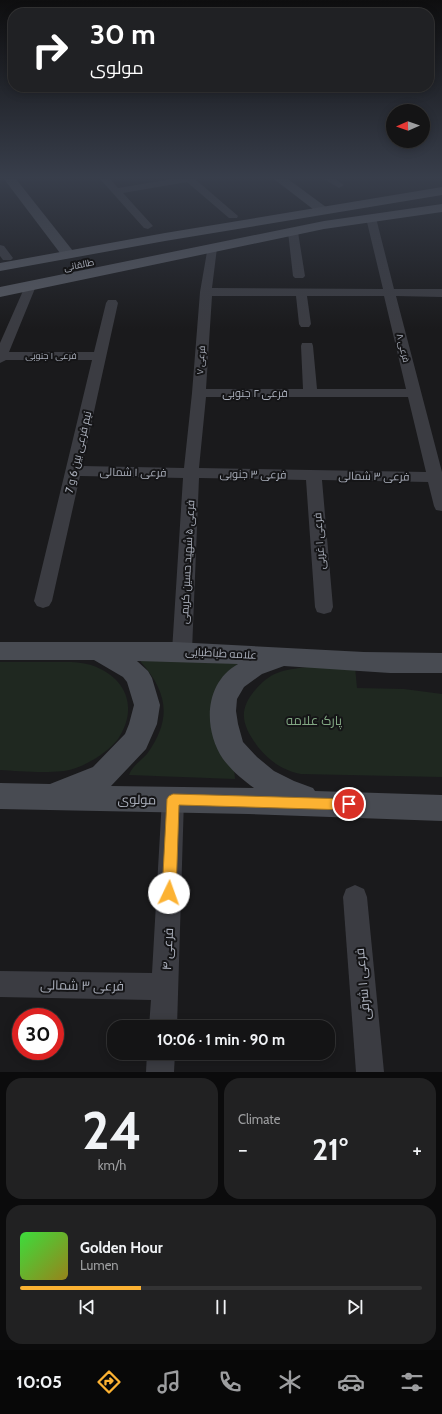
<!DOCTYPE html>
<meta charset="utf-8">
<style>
body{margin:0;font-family:Cabin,Cairo,sans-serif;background:#212122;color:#f1f3f6;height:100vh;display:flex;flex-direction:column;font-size:15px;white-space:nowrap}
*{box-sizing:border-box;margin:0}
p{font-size:13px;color:#9d9ea0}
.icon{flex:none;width:22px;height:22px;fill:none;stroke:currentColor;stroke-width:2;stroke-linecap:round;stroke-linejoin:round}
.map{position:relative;height:1072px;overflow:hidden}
.drawer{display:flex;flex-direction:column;gap:6px;padding:6px;background:#0b0b0c;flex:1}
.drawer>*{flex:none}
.banner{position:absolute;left:8px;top:8px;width:426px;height:84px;border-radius:16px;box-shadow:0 2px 10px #0003,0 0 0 1px #333334;background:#202124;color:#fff;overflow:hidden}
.needle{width:26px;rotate:268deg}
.fabs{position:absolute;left:386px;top:104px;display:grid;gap:8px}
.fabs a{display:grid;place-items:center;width:44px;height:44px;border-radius:50%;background:#141415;box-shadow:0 2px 10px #0003,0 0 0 1px #333334;font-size:20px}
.speed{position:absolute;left:12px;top:1008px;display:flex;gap:8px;font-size:20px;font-weight:700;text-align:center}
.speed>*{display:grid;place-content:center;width:52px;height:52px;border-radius:50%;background:#141415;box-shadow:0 2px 10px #0003,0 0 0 1px #333334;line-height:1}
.speed .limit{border:6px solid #d22;background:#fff;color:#111}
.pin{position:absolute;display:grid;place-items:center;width:34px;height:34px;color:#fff;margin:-17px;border:2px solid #fff;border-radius:50%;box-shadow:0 1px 4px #0007}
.me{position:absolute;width:44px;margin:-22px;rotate:3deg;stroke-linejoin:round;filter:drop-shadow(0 0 3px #0008)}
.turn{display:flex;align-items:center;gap:14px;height:84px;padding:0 16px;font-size:18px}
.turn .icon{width:52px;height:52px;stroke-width:2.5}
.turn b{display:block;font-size:28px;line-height:34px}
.big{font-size:30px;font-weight:700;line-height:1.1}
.drawer .tile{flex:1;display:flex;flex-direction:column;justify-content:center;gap:6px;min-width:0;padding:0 14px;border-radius:16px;background:#212122}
.drawer .dial{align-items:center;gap:0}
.dial b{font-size:52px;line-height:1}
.song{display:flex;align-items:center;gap:12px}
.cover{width:48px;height:48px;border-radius:6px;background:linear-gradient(135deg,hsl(120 70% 55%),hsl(50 70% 35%))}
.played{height:4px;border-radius:2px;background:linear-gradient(90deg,#fcb232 30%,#333334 30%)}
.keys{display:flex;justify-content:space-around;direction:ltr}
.heat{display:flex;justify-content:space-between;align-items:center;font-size:22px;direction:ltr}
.drawer .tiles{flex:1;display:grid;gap:6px;grid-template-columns:1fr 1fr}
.tile:last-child{grid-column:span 2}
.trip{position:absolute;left:107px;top:1020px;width:228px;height:40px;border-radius:16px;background:#141415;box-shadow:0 2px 10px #0003,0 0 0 1px #333334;font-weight:700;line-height:40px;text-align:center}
.tabs{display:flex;height:64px;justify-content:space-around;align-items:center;background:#080808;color:#9d9ea0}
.tabs .icon{width:28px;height:28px}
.tabs .selected{color:#fcb232}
.tabs b{font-size:18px;color:#f1f3f6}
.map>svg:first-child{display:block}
.green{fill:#1f2820}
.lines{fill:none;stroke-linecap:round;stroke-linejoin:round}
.street{fill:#3b3c42;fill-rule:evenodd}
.secondary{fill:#484b52;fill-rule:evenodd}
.primary{fill:#565961;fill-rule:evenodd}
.route{fill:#fcb232;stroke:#a47420}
.labels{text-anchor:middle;stroke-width:4;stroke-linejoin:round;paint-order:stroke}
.far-street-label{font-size:9px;fill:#acb1bd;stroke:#151517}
.street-label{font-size:11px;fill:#acb1bd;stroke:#151517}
.near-park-label{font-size:13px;fill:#82a883;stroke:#151517}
.near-street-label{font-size:13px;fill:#acb1bd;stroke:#151517}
</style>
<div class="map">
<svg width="442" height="1072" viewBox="0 0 442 1072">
<rect width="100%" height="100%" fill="#1a1a1c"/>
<g class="green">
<path d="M141,658l96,2v5l-12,10 10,104 -106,-4c3,-9 12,-14 18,-21 25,-35 21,-61 -6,-92z"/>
<path d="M0,662c17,0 34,0 52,0 12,0 26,-1 39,3 35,12 48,42 27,74 -9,12 -28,24 -42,29 -18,7 -56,3 -76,2z"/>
<path d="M308,667h47l2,21 47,1 38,5v83l-141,-3c-17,-3 -32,-13 -43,-27 -13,-18 -21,-33 -6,-53 17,-22 29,-24 56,-27z"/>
</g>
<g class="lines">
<g class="street">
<path d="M100,179h10l8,9 54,-9h23l43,37 -1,2h-8l-42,-36 -64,11 30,33 -5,3 -4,-1z"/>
<path d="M324,179h12l8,6 -5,3z"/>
<path d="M371,215l5,3 18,71h48v8l-46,-1 46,176v39l-6,-1 -2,-4 -6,-24 -106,-2 11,127 -2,5 -7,2 -7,-2 -2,-5 -9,-127 -107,-2 -7,173 -3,5 -7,2 -7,-2 -3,-5 11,-173 -103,-2 -28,125 -3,5 -6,2 -6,-2 -3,-5 58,-241h-86l-6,3v-20l26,-59h8l2,2 -27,66h85l12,-49 2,-3h8l2,3 -36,163 102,2 8,-75 8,-101 8,-46h8l1,2 -5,40 171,1 -17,-71zM212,296h84l3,28 2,3h8l2,-3 -4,-28h77l22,93h-89l-4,-43 -1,-3h-10l-1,3 2,43h-97zM206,397h202l18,75 -227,-4z"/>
<path d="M293,229l5,3 7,44 -2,2h-8l-2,-2 -5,-44z"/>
<path d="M0,245l4,1 9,12 -2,2h-8l-3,-4z"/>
<path d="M173,789l8,3 3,7 -7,228h-28l2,-27 -151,-3v-26l152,2 10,-174 3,-7z"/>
<path d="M355,885l9,4 3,8 17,175h-28l-13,-175 3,-8z"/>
<path d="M147,1053h28l-1,19h-28z"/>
</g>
<g class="secondary">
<path d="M4,179h12l57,72 2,3 -2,3 -5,1 -5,-1z"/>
<path d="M274,179h14l42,31 -2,3h-10z"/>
<path d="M0,642h175l189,10 78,1v20h-52l-106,-7 -22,8 -18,13 -7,12 -1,12 2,13 5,18 14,15 17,14 20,10 19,7 2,3 127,4v26l-194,-7 -248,-5v-26l50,1 43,-17 32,-33 4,-10 5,-19 -7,-23 -4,-5 -29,-17h-94zM137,661l101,3c-34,19 -35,65 -15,95 9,12 20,21 31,29l-143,-2 35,-37 11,-25 3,-19 -8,-27 -4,-7z"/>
</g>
<g class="primary">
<path d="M442,187v8l-277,46 -165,30v-8l165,-30z"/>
<path d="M442,204v8l-118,17 -324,68v-10l324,-66z"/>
</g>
</g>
<linearGradient id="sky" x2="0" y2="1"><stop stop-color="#0e0e0f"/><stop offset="0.54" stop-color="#383e4b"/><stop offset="1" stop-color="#383e4b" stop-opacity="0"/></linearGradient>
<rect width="442" height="329" fill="url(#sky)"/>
<path class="route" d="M173,794l176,5 4,2 2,3 -2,4 -4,2 -170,-5 -3,88 -2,5 -5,2 -5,-2 -2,-5 5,-94 2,-3z"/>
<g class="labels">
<g class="far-street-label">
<text transform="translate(79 265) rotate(-11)" y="3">طالقانی</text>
<text transform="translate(403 348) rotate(76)" y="3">فرعی ۸</text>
<text x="51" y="359">فرعی ۱ جنوبی</text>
<text transform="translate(201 360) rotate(-86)" y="3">فرعی ۷</text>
</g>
<g class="street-label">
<text x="255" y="397">فرعی ۲ جنوبی</text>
<text transform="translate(78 452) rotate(-77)" y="4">نیم فرعی بین 6 و 7</text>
<text transform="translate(133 472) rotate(1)" y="4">فرعی ۱ شمالی</text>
<text transform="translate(253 474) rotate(1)" y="4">فرعی ۳ جنوبی</text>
<text transform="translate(374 476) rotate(1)" y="4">فرعی ۳ شمالی</text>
<text transform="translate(319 541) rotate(-94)" y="4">فرعی ۱ غربی</text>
<text transform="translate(187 562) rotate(-87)" y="4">فرعی ۵ شهید حسین کریمی</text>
<text transform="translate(221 653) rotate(3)" y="4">علامه طباطبایی</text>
</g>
<g class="near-park-label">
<text x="314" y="725">پارک علامه</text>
</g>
<g class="near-street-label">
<text transform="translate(137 799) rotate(1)" y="5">مولوی</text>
<text transform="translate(167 949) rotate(-87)" y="5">فرعی ۴</text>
<text transform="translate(362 984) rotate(-95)" y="5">فرعی ۱ شرقی</text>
<text transform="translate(82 985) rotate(1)" y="5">فرعی ۳ شمالی</text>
</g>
</g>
</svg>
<div class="fabs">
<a><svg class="needle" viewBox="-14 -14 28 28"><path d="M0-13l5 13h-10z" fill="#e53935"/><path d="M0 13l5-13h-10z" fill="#9d9ea0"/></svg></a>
</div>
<div class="speed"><div class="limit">30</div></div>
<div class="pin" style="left:349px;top:804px;background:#d93025"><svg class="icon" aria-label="arrive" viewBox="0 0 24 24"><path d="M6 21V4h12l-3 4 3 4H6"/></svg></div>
<svg class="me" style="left:169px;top:893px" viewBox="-20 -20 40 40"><circle r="19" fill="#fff"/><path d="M0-13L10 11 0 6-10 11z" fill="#fcb232"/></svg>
<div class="trip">10:06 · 1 min · 90 m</div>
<div class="banner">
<div class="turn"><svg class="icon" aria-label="right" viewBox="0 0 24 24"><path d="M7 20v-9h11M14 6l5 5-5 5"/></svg><div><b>30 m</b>مولوی</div></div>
</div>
</div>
<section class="drawer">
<div class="tiles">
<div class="tile dial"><b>24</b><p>km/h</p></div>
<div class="tile"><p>Climate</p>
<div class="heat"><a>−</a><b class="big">21°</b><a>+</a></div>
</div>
<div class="tile">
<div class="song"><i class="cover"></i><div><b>Golden Hour</b><p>Lumen</p></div></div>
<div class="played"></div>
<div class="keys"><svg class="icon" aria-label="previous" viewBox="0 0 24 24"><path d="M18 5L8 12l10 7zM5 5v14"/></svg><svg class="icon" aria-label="pause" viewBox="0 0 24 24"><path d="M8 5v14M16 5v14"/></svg><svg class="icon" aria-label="next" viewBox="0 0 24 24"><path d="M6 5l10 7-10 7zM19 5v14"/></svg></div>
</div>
</div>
</section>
<nav class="tabs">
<b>10:05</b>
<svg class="icon selected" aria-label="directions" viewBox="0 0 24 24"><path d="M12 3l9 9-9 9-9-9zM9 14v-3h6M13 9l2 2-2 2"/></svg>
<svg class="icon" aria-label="music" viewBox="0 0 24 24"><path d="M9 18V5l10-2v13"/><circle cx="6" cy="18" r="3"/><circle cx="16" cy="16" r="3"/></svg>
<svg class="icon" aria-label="phone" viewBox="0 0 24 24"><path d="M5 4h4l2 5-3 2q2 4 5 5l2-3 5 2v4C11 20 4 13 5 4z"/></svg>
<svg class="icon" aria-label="climate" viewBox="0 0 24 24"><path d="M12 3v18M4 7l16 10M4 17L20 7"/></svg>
<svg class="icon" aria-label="car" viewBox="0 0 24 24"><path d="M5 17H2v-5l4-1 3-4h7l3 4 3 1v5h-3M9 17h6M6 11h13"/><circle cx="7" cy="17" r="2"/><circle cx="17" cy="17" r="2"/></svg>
<svg class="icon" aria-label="filters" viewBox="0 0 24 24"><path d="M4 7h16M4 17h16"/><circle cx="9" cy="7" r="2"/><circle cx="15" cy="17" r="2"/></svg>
</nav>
